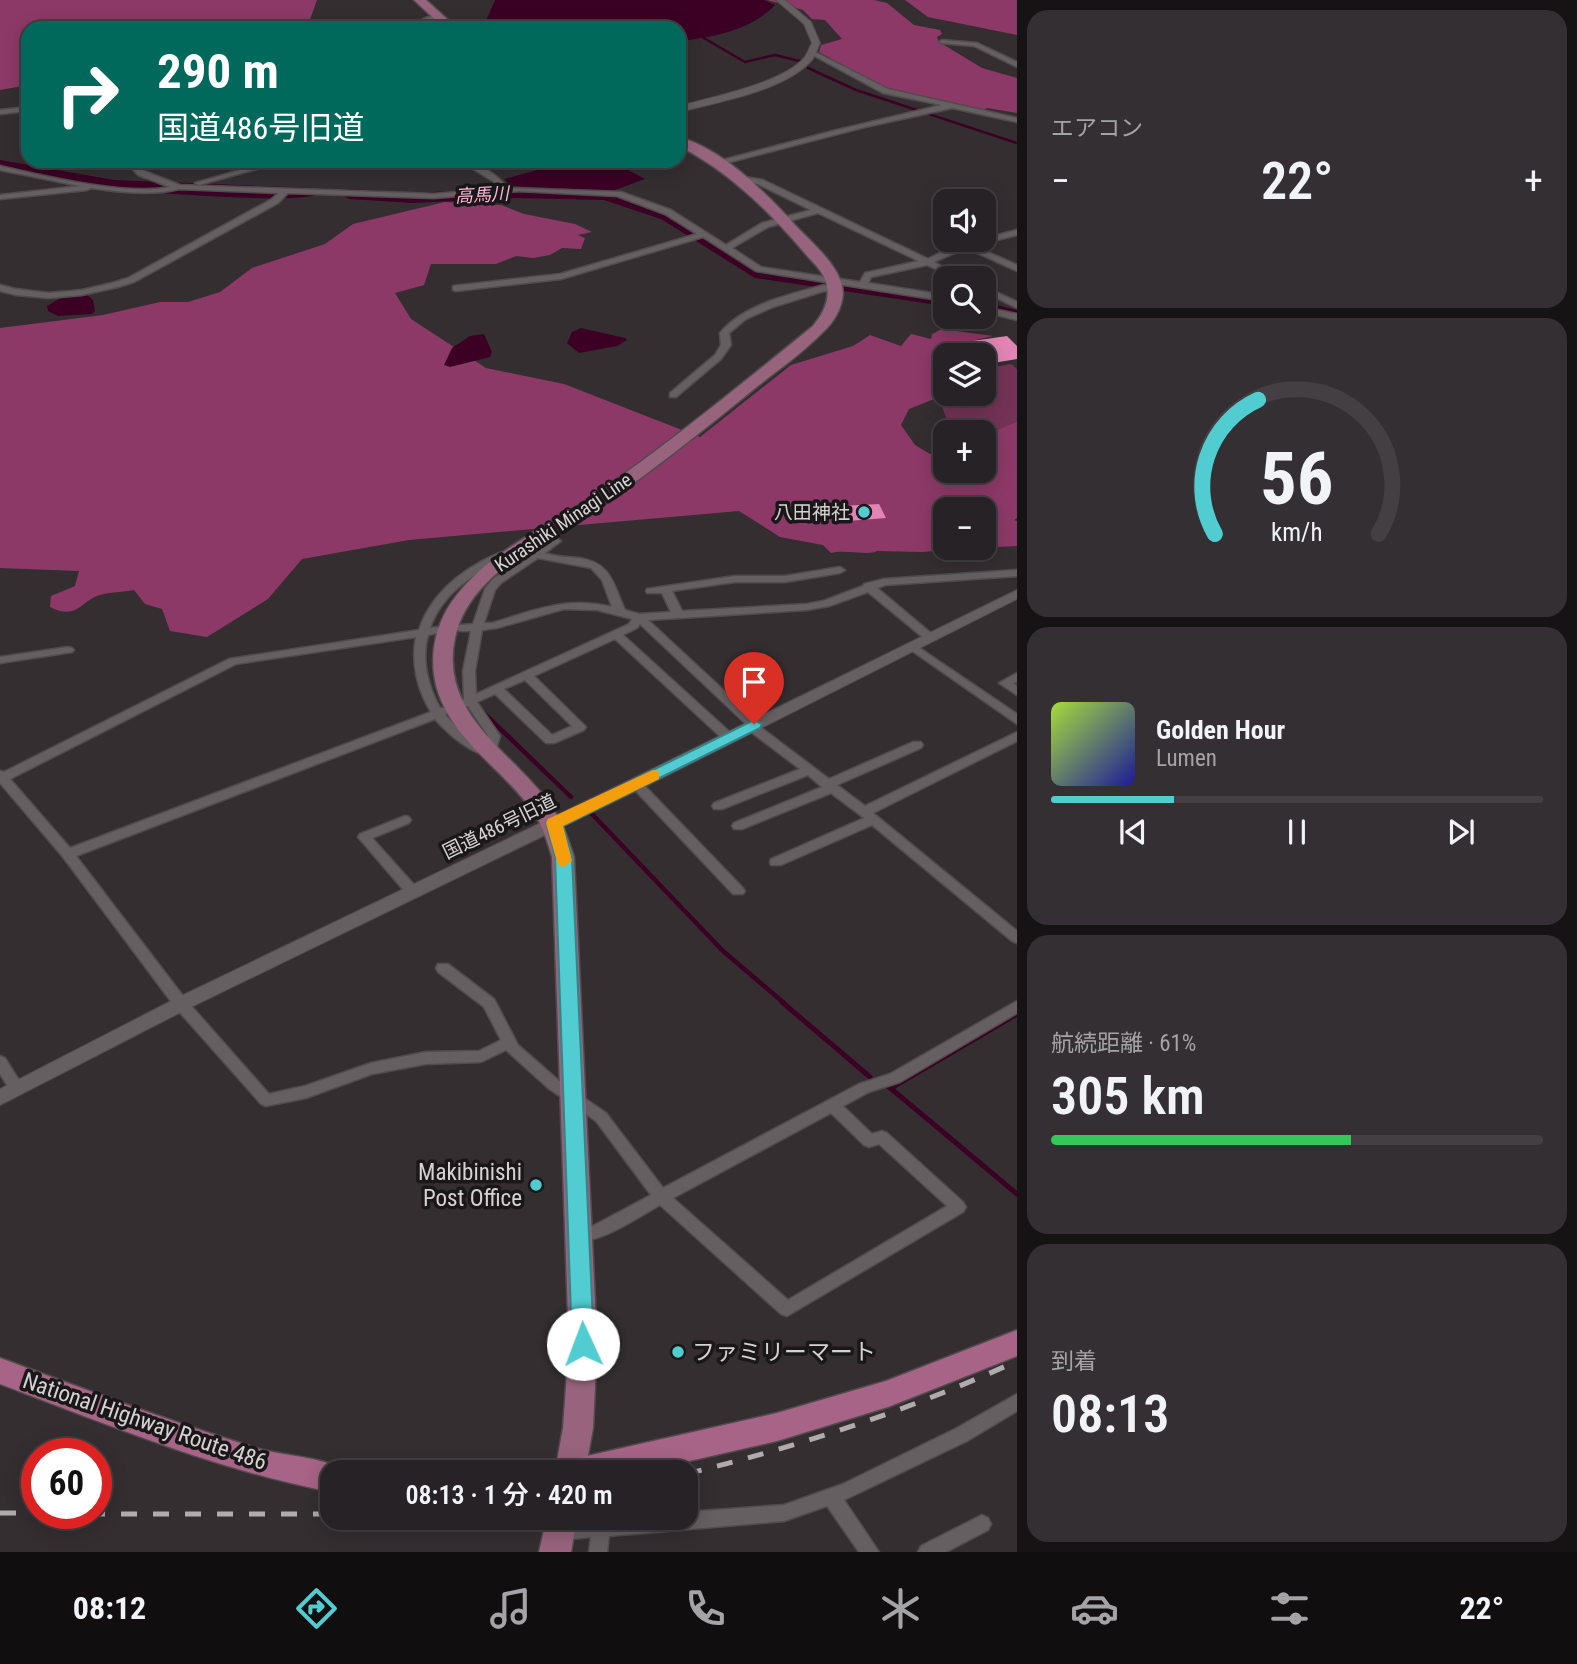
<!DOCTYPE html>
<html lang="ja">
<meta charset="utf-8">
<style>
body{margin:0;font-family:"Roboto Condensed","Noto Sans JP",sans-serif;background:#332f32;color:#f1f3f6;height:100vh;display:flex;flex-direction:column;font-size:26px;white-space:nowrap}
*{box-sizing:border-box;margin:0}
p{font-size:23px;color:#a4a4a7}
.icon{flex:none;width:38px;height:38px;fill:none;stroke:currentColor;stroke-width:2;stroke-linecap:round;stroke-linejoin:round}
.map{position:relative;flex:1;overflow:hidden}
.side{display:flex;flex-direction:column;gap:10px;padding:10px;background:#151314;width:560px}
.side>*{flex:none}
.guide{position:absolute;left:21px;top:21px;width:665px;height:147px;border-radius:21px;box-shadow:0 4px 18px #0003,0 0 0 2px #433f42;background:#00695c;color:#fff;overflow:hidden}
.tools{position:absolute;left:933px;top:189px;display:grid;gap:14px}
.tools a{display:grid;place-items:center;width:63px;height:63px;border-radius:14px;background:#272225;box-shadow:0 4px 18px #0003,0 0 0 2px #433f42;font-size:35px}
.speed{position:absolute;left:21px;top:1438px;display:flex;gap:14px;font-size:35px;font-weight:700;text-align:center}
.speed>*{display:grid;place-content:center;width:91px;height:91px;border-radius:50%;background:#272225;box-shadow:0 4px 18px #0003,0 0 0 2px #433f42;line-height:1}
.speed .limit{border:10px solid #d22;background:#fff;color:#111}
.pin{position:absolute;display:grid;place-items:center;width:60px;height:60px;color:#fff;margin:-72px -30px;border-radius:50% 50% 50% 0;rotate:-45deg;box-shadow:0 0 7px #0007}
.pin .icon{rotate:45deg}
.me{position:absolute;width:77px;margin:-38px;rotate:358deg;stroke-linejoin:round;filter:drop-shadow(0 0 5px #0008)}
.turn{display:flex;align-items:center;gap:24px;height:147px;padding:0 21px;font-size:32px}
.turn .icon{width:91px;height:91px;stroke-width:2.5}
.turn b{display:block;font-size:49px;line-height:60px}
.big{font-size:52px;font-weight:600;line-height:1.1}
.side .card{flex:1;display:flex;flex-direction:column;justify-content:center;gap:10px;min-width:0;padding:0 24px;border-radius:21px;background:#332f32}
.side .dial{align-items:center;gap:0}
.dial svg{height:182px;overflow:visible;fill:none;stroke:#433f42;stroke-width:7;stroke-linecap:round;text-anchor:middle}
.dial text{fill:#f1f3f6;stroke:none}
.song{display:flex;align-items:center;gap:21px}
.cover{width:84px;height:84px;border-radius:10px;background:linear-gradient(135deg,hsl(80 70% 55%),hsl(240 70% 35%))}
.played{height:7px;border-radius:4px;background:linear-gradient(90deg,#51ccd1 25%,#433f42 25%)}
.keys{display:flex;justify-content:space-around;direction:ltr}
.heat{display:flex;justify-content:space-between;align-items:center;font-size:38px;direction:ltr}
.charge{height:10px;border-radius:5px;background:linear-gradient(90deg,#34c759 61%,#433f42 0)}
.trip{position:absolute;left:320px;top:1460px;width:378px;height:70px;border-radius:21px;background:#272225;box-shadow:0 4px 18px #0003,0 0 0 2px #433f42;font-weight:600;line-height:70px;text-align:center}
.tab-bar{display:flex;height:112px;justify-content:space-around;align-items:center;background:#100e0f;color:#a4a4a7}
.tab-bar .icon{width:49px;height:49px}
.tab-bar .current{color:#51ccd1}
.tab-bar b{font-size:32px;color:#f1f3f6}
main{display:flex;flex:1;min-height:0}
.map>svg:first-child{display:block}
.green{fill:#743356}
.forest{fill:#8d3967}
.water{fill:#3b0024}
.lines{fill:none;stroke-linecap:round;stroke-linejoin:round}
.stream-far2{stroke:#3b0024;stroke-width:2.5}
.stream-far1{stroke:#3b0024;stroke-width:4.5}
.stream{stroke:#3b0024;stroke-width:5}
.river{fill:#3b0024;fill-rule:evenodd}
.building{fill:#e285b4}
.minor-casing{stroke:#504b4d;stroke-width:3}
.tertiary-casing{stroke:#504b4d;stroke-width:2}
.primary-casing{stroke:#504b4d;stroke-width:3}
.trunk-casing{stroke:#504b4d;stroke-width:3}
.minor{fill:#665f62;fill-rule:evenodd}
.tertiary{fill:#665f62;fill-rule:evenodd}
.primary{fill:#97637d;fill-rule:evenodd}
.trunk{fill:#a76486;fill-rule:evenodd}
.rail{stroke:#b0abad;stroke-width:5;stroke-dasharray:16 16;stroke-linecap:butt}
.route{fill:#51ccd1;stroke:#358588;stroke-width:2}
.slow{fill:#f59e0b}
.poi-dot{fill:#51ccd1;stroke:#1a1719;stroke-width:2.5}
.labels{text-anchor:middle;stroke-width:7;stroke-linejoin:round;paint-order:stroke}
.far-water-label{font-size:18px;font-style:italic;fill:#ffb6d9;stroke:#1a1719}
.poi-label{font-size:19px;fill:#d6d2d4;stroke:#1a1719;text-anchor:end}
.street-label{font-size:19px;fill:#d6d2d4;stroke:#1a1719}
.near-poi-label{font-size:23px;fill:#d6d2d4;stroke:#1a1719;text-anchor:end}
.near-street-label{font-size:23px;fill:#d6d2d4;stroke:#1a1719}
</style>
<main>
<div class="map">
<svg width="1017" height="1552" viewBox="0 0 1017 1552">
<rect width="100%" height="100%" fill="#342e31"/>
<path class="green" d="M1011,364l6,5v57l-36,6h-29l-10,-25 12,-13h30v-25z"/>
<g class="forest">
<path d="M0,0h317l-10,28h-279v57l-28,5z"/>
<path d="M767,0h107l13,3 27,22 26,5 2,4 -5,3 2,5 43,26 35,10v35l-30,-5 -5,3 -93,-21 -70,-38 2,-7 21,-6 -17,-19 -13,-1 -9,-9z"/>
<path d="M905,0h112v35l-89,-18z"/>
<path d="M445,202l56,3 23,9 51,10 17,8 -14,3 7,3 -4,11 -19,-1 -12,7 -17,3 -17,-2 -20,8h-65l-7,21 -29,8 16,26 75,49 78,16 136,53 91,-72 62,-19 17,-11 31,11 10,-12 20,5 1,-5 10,-5 51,7 -22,5 12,14h-38l2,39 -38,15 -8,16 14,20 15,9 15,-5v22h39v-36l33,-13v96l-3,2 3,1v25l-40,2h7v-39h-39v39h20l-43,4 -45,-1c-9,5 -31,-2 -46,2l-8,-8 -43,-8 -41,-26 -330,29 -107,19 -34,40 -61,38 -37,-6 -8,-22 -17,-5 -11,-14c-11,2 -24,2 -34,5 -19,5 -22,26 -50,12l1,-11 24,-10 4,-15 -79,-3v-240l103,-13 57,-13h28l32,-10 32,-24 73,-24 28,-20z"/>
</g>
<g class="water">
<path d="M495,0h269l11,5c-25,26 -62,32 -96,36v-13h-196z"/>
<path d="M556,161h55l34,18 -33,12 -100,-5 -8,-7 48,-13z"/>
<path d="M85,293l8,7 2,11 -3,3 -34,2 -10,-5 -1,-5 14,-8z"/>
<path d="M581,328l44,10 2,2 -10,6 -38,7 -12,-10 5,-11z"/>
<path d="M484,334l8,18 -2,5 -40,10 -6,-2 8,-17 18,-12z"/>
</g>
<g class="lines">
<g class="stream-far2">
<path d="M702,37l43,25 30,-7 25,6"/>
<path d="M808,68l48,22 161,53"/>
</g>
<g class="stream-far1">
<path d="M484,713l87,84"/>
<path d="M591,813l132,138 61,52"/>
</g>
<g class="stream">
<path d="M782,1002l88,75"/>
<path d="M888,1086l129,108"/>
<path d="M891,1088l126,-74"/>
</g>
<g class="river">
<path d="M0,160l114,20 198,8 8,5c-14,14 -215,-4 -246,-8 -25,-4 -49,-9 -74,-15z"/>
<path d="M517,188l95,4 61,21 93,57 179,26v10l-190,-28 -94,-59 -57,-19 -87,-2 -104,5 -64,-4 -8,-5 8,-5 64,4z"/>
<path d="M984,302l33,8v10l-33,-8z"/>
</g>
</g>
<g class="building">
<path d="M1007,336l10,10v13l-24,4 -21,-22z"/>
<path d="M879,504l7,14 -38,3 -7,-15z"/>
</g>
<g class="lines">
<g class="minor-casing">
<g id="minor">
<path d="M437,14l2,1v2l-12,4 -7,7h-7l10,-9z"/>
<path d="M942,40l35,3 40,19v5l-43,-21 -34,-3v-2z"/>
<path d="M811,52h4l73,37 129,29v4l-65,-14 -87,19 -150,39v-4l118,-31 109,-26 -59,-12 -72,-39z"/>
<path d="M28,107v4l-28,3v-4z"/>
<path d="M125,161h8l11,10 36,14 254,9 66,-6 -4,-5 -36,-22c16,0 38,13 47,27l114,4 50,18 55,35 36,-22 49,-13 -53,-26 -22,-4 -1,-2 4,-2 24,4 165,79 23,-12 66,-17v5l-43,11 43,19v6l-51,-23 -32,14 31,16h-10l-28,-13 -56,12 -3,6 77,12v6l-189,-30 -53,-34 -142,42 -105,12 -3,-1v-4l107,-12 137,-40 -32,-20 -48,-18 -98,-5 -85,7 -146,-5 -10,10 -144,79 -16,5 -36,8 -33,3 -33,-3 -16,-4v-6l16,4 33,4 33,-3 30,-7 16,-5 144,-79 7,-6 -100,-4c-29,7 -59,3 -88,-1l-4,2 -87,9v-4l80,-9 -80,-16v-4c44,10 127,30 170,21l-32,-12zM818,213l101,48 -54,12 -5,9 -99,-15 -29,-19 36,-21z"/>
<path d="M272,161h13l-86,24 -4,-2z"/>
<path d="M824,285l16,5 -4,3 -12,-2 -51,16 -27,12 -17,14 2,12 -10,14 -45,38h-6v-4l45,-38 6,-10 -1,-12c24,-29 69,-38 104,-48z"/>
<path d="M984,286l33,16v6l-33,-16z"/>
<path d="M984,307l33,7v6l-33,-8z"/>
<path d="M546,532l15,9 -16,12c11,4 22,4 34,5 33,5 34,26 46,52l14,4 32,-2 -9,-19h-15l-1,-2 1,-2 88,-13h50l55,-9 5,3 -5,3 -55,9h-50l-63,9 10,20 125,-7 16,-3 40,-15 1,-2 20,-5 133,-9v6l-131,9 -9,3 56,47 2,2 -6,3 -4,-1 -57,-47 -39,14 -22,4 -159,10 110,102 1,4 70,53 84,-37h8l2,3 -2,3 -84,37 28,21 152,-74v9l-144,72 144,118v12l-5,-2 -140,-116 -91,40h-10l-1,-3 1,-3 93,-41 -33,-25 -89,36h-8l-2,-3 2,-3 88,-36 -14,-12 -86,34h-8l-2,-3 2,-3 86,-34 -53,-40 -1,-5 -106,-100 -3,4 -14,7 110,100 2,3 -2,3h-8l-110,-102 -81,37 52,51 -2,3 -30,13h-8l-51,-49 -18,8 23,34 -6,20c-19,2 -47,-23 -59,-37l-359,137 110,144 83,94 36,-8 66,-23 55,-11 53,-1 22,-11 -17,-33 -46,-35 -2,-4 2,-4h10l46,35 24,46 40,35 48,33 57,75 196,-104 31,-10 127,-73v12l-117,69 -31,10 -26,14 29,28 10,-3 5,2 76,69 3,5 -3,5 -176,104 -6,-2 -121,-109c-20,11 -64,42 -87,35l-2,-5 2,-5 20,-4 58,-31 -55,-74 -48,-33 -42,-38 -25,12 -55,2 -54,10 -66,24 -40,8 -5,-2 -85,-96 -113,-151 -63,-74v-12l4,1 225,-113 190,-29c13,-40 53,-69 92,-81l5,3 -1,2c-34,15 -72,36 -85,74l8,-1 6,3 -2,2 -14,3c-7,24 0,51 12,73h8l2,3 -5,4 17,17 24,14 2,-10 -20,-30h-7l-2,-3 5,-4 -1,-28 8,-40h-11l-6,-3 6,-3 13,-1 12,-35 8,-10 56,-38 -8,-6zM538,558l53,10 11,12 10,27c-45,-11 -76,3 -120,16h-8l11,-33 6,-7zM564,609l33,1 35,9 -3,5 -153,70 -1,-23 7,-41 15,-2zM416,637c-5,25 1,53 15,75l-361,136 -60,-69 226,-115zM525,680l47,46 -20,9 -48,-46zM831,1113l33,32 5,2 10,-3 68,62 -159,94 -115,-102z"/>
<path d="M912,643l105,71v10l-109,-76 -2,-2 2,-2z"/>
<path d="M68,647l4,1 2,2 -2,2 -72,11v-6z"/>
<path d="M1017,673v9l-4,1 4,3v9l-18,-12z"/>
<path d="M636,780l4,1 103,107 2,3 -2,3h-10l-101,-107 -2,-3 2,-3z"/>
<path d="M405,816l4,1 2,3 -2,3 -37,15 45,50 2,3 -2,3h-10l-49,-57 2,-3z"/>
<path d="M0,1056l5,2 17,27 2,4 -2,4 -5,2 -5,-2 -12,-19z"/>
<path d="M1017,1394v17l-50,30 -123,59 35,52h-20l-32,-46 -43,15 -175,15 -2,16h-18l2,-15 -30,3 -6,-3 -3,-6 3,-6 6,-3 32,-2v-3h93v-5l98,-7 59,-21 112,-55z"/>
<path d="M982,1515l6,3 3,6 -3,6 -42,22h-28l3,-6z"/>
</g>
</g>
<g class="tertiary-casing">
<g id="tertiary">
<path d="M776,0h9l26,22 9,21c-3,6 -5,15 -10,19 -27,29 -93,40 -131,50v-6c31,-8 104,-23 125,-48 3,-3 5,-10 8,-15l-8,-19z"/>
<path d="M1017,590v9l-375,189 -455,221 -187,96v-16l175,-90 455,-219z"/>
</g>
</g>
<g class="primary-casing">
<g id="primary">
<path d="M414,0h12l31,28h-13z"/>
<path d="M679,137c45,13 86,55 117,89 16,17 47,42 47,68 -1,14 -9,28 -19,37 -19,20 -43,37 -65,54 -49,40 -99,80 -150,116 -53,37 -139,67 -154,137 -16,77 57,113 95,166 12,17 18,34 24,53l23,487 -4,84 -8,44h-30l8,-44 6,-84 -17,-487c-5,-16 -9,-30 -18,-44 -30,-44 -81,-71 -97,-124 -10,-36 0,-72 24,-99 37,-44 92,-66 138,-98 74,-52 144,-109 214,-166 9,-11 17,-24 14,-40 -2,-14 -15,-24 -24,-35 -36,-42 -74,-79 -124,-105z"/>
<path d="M547,1517h30l-6,35h-32z"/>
</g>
</g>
<g class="trunk-casing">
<g id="trunk">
<path d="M1017,1330v26l-129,51 -111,34 -136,31h-78l4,-10 11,-4 199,-45 109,-32z"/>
<path d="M0,1358c87,32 174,65 263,92 18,5 73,9 81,22h-12v20c-115,-22 -223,-67 -332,-108z"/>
</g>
</g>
<use href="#minor" class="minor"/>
<use href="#tertiary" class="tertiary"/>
<use href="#primary" class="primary"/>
<use href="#trunk" class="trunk"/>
<g class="rail">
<path d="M686,1474c114,-28 224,-64 331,-113"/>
<path d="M0,1513h37"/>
<path d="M57,1514h275"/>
</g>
</g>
<path class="route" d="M754,720l8,4 -2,4 -197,98 9,31 22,487 -3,7 -8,3 -8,-3 -3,-7 -17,-487 -9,-34z"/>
<path class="slow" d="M653,770l6,1v8l-96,47 9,35 -9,6 -5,-2 -12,-42 2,-4z"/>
<g class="poi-dot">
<circle cx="864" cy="512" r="7"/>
<circle cx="536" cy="1185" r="7"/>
<circle cx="678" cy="1352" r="7"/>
</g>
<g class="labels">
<g class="far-water-label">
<text transform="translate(482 195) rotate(-3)" y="6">高馬川</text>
</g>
<g class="poi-label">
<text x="850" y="519">八田神社</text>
</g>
<g class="street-label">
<text transform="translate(563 522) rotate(-34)" y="7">Kurashiki Minagi Line</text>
<text transform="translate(499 826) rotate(-26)" y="7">国道486号旧道</text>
</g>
<g class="near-poi-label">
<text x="522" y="1180">Makibinishi<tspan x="522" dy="26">Post Office</tspan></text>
<text x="692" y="1360" text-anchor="start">ファミリーマート</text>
</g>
<g class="near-street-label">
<text transform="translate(145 1421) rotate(19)" y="8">National Highway Route 486</text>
</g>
</g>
</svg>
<div class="tools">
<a><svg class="icon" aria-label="sound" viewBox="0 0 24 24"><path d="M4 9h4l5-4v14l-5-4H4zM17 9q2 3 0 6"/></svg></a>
<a><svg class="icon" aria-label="search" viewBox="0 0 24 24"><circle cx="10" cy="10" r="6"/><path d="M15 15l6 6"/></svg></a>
<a><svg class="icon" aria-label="layers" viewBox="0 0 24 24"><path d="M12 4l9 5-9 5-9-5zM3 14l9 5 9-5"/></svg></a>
<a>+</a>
<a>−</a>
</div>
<div class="speed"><div class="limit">60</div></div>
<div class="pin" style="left:754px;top:724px;background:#d93025"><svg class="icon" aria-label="arrive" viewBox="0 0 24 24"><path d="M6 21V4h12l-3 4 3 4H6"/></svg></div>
<svg class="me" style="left:583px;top:1344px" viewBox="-20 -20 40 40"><circle r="19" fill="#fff"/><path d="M0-13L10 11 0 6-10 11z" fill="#51ccd1"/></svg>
<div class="trip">08:13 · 1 分 · 420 m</div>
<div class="guide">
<div class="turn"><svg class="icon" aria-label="right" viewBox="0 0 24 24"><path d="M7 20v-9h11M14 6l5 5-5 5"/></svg><div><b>290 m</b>国道486号旧道</div></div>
</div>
</div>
<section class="side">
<div class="card"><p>エアコン</p>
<div class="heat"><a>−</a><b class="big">22°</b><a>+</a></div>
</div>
<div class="card dial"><svg viewBox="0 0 100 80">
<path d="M14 69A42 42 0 1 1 86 69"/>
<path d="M14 69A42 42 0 0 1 33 10" stroke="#51ccd1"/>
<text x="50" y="56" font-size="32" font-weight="700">56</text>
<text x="50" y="72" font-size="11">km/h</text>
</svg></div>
<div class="card">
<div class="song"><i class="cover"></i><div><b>Golden Hour</b><p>Lumen</p></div></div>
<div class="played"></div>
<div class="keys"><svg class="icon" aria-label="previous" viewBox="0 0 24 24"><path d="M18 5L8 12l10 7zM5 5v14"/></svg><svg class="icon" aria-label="pause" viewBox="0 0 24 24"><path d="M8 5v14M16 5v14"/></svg><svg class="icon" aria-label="next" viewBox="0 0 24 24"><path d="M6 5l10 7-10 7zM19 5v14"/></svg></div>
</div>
<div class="card"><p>航続距離 · 61%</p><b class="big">305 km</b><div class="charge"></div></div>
<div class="card"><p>到着</p><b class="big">08:13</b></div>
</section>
</main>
<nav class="tab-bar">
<b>08:12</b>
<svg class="icon current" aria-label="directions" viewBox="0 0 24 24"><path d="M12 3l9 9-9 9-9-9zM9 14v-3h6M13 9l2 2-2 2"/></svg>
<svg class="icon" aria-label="music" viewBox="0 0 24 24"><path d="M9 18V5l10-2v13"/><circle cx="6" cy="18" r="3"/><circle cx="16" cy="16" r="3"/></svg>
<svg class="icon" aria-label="phone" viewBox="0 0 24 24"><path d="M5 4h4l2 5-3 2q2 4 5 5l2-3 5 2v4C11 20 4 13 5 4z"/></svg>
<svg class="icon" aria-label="climate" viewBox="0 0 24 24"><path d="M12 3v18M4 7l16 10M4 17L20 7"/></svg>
<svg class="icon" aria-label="car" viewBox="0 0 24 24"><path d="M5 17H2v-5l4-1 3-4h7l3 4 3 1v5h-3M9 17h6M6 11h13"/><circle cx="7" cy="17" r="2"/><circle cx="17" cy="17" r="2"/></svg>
<svg class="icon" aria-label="filters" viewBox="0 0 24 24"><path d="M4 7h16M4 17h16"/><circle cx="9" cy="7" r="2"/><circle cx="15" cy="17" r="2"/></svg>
<b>22°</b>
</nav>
